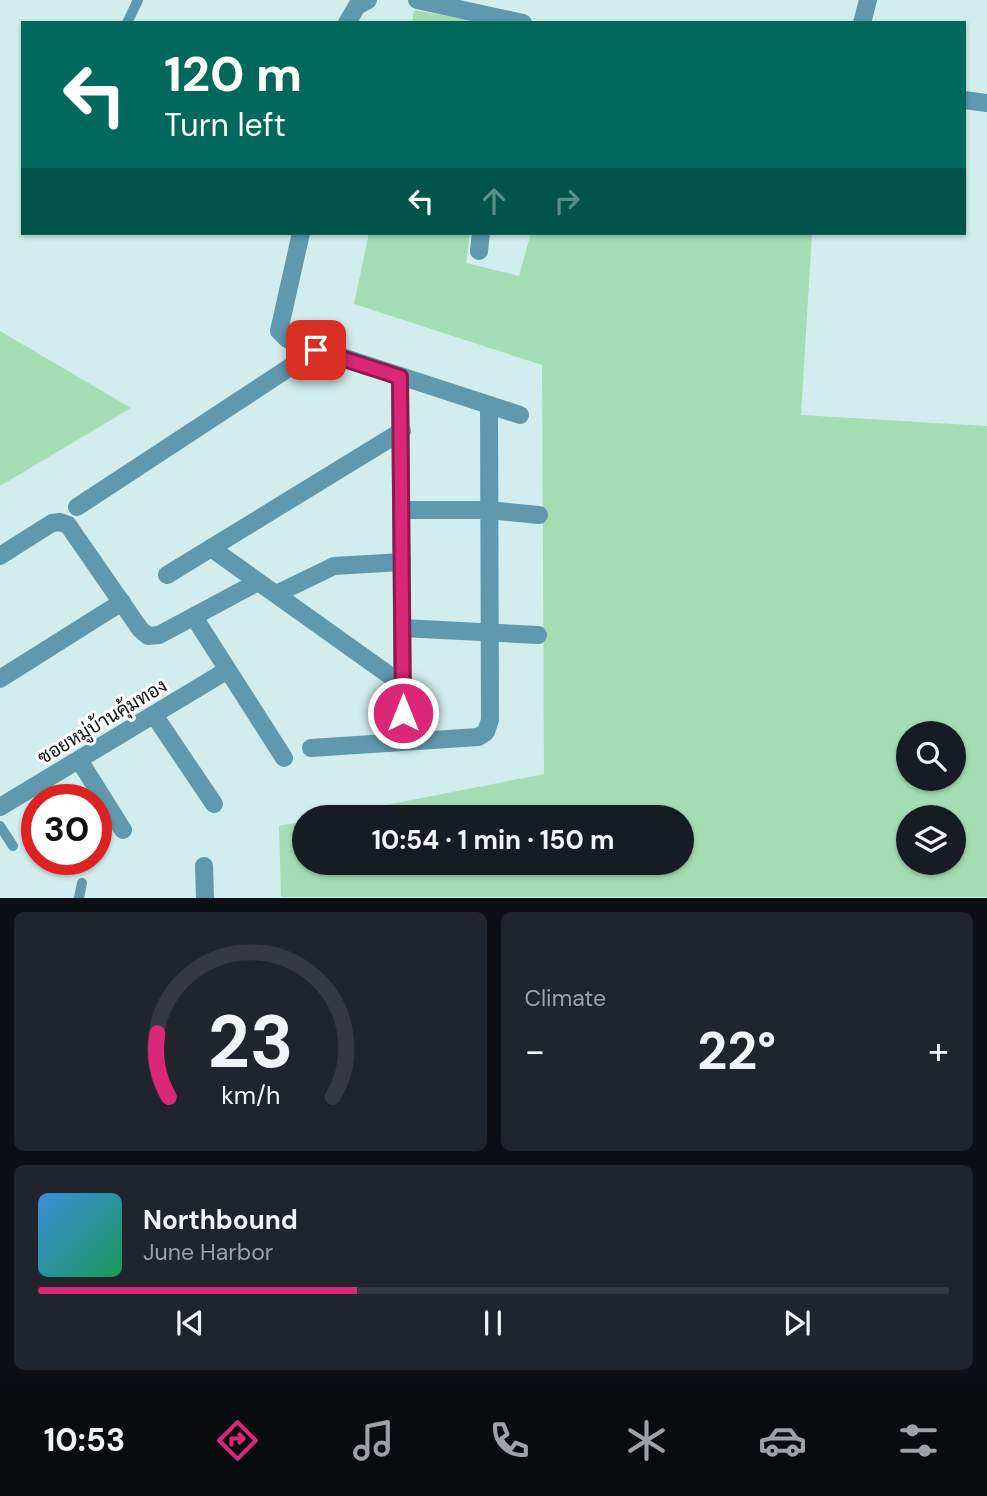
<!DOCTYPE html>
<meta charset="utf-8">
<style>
body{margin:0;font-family:"DM Sans",Sarabun,sans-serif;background:#20242c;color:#f1f3f6;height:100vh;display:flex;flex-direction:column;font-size:26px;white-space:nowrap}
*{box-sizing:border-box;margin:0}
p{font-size:23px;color:#9ea1a6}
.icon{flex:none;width:38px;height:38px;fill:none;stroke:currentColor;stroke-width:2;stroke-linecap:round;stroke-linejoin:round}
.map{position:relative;height:898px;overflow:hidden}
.sheet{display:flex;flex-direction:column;gap:14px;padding:14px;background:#0d0f14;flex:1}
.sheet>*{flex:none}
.top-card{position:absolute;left:21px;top:21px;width:945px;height:214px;border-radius:0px;box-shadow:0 2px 5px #0004;background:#00695c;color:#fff;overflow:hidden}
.buttons{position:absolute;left:896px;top:721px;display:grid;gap:14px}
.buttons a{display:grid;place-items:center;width:70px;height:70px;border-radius:50%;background:#171b24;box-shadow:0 2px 5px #0004;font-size:35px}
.speed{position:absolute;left:21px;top:784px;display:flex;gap:14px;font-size:35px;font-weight:700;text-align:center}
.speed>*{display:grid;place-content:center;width:91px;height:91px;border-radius:50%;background:#171b24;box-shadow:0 2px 5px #0004;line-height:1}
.speed .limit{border:10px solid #d22;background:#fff;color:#111}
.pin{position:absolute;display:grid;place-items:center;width:60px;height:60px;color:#fff;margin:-30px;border-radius:14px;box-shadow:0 4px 10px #0006}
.me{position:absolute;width:77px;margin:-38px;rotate:0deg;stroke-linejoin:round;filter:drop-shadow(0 0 5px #0008)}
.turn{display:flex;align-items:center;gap:24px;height:147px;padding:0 28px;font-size:32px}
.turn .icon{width:91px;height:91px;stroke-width:2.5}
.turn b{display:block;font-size:49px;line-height:60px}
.lanes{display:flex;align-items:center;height:66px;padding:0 28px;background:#0003;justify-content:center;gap:35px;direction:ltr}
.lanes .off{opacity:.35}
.big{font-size:52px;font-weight:700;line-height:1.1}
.sheet .widget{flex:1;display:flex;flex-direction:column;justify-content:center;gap:10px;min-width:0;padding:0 24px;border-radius:10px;background:#20242c}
.sheet .dial{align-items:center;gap:0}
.dial svg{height:182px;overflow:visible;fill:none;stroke:#363941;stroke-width:7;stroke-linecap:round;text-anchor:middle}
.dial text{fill:#f1f3f6;stroke:none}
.song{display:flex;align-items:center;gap:21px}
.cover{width:84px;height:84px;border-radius:10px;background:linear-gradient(135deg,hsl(210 70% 55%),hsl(150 70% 35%))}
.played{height:7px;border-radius:4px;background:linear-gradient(90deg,#db2777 35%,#363941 35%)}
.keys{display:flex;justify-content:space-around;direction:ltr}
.heat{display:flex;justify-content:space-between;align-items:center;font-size:38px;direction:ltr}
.sheet .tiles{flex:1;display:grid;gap:14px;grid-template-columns:1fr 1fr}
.widget:last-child{grid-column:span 2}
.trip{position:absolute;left:292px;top:805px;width:402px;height:70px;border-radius:35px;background:#171b24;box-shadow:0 2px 5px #0004;font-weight:700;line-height:70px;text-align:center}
.dock{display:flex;height:112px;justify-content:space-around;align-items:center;background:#090b0e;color:#9ea1a6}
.dock .icon{width:49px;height:49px}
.dock .active{color:#db2777}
.dock b{font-size:32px;color:#f1f3f6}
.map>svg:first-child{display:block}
.green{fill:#a4ddb3;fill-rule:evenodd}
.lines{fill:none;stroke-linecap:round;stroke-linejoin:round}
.service{stroke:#6099ad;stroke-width:10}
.minor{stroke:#6099ad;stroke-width:18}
.route-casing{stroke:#8e194d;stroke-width:18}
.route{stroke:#db2777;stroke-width:12}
.labels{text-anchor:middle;stroke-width:6;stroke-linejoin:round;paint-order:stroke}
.street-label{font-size:19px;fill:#0a1314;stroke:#fff}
</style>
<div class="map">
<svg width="987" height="898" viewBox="0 0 987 898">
<rect width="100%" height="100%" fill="#d2eded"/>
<g class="green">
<path d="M414,10l74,13h-76z"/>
<path d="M369,233h101l-4,30 53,13 12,-43h281l-11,182 186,11v471h-706l-2,-71 25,-5v42h378v-46h-358l220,-43 -2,-409 -188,-61zM908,733h46v46h-46zM908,817h46v46h-46z"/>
<path d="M0,331l131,77 -131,78z"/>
</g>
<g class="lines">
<g class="service">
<path d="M127,23l11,-23"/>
<path d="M0,826l13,20"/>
<path d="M79,898l3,-15"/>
</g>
<g class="minor">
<path d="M417,0l106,23"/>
<path d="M347,23l10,-17 11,-6"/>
<path d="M862,23l6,-23"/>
<path d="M964,100l23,3"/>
<path d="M301,233l-22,98 8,8 233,76"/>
<path d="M479,251l2,-18"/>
<path d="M400,377l3,363"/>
<path d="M77,507l239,-157"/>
<path d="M402,510h86l51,5"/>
<path d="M211,548l192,137"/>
<path d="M0,556l52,-33 8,-1 8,3 72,104 8,7 11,-1 99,-53"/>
<path d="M167,575l235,-144"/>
<path d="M276,594l58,-28 68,-4"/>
<path d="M194,617l90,141"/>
<path d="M402,628l136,7"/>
<path d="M0,679l122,-77"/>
<path d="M154,715l60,89"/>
<path d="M311,748l167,-11 8,-5 4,-12 -1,-315"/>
<path d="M79,760l44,70"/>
<path d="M0,807l226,-136"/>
<path d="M204,866l1,32"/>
</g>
</g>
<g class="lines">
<g class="route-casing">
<path id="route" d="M316,350l84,27 3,336"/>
</g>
<use href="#route" class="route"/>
</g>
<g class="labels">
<g class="street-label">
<text transform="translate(102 721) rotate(-31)" y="7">ซอยหมู่บ้านคุ้มทอง</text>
</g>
</g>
</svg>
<div class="buttons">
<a><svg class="icon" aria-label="search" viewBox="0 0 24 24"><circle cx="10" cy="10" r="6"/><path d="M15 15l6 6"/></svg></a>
<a><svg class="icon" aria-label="layers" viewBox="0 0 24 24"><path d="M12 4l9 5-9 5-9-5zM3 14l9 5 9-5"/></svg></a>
</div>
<div class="speed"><div class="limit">30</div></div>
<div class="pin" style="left:316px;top:350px;background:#d93025"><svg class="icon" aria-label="arrive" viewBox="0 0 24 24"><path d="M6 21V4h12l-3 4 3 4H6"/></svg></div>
<svg class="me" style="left:403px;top:713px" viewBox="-20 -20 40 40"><circle r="17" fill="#db2777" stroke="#fff" stroke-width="3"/><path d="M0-11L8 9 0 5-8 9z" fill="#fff"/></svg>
<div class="trip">10:54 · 1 min · 150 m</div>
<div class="top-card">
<div class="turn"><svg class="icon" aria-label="left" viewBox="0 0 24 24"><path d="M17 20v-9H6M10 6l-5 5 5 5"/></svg><div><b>120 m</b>Turn left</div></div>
<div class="lanes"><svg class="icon" aria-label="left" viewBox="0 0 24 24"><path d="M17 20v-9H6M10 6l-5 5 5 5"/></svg><svg class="icon off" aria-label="ahead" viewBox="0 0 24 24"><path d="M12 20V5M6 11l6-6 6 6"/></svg><svg class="icon off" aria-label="right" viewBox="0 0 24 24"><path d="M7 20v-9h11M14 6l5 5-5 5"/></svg></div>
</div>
</div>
<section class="sheet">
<div class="tiles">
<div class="widget dial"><svg viewBox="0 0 100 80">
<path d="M14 69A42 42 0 1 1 86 69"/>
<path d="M14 69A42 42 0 0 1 9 41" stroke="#db2777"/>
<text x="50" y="56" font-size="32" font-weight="700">23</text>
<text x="50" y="72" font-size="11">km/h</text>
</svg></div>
<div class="widget"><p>Climate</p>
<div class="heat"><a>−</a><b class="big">22°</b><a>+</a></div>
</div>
<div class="widget">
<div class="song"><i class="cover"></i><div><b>Northbound</b><p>June Harbor</p></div></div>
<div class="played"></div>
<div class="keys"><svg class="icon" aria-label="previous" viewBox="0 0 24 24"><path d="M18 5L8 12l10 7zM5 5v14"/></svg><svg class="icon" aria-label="pause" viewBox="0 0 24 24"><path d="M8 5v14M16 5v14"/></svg><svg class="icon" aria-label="next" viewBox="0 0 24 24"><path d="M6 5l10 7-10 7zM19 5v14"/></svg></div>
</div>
</div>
</section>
<nav class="dock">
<b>10:53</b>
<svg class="icon active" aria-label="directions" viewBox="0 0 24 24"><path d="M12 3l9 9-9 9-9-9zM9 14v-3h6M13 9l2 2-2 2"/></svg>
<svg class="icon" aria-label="music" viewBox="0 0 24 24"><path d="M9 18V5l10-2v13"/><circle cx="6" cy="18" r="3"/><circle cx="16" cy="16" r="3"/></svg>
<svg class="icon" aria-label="phone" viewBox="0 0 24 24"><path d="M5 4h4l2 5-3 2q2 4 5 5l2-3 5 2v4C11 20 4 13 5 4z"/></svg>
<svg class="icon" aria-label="climate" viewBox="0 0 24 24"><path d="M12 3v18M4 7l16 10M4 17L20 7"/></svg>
<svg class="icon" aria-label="car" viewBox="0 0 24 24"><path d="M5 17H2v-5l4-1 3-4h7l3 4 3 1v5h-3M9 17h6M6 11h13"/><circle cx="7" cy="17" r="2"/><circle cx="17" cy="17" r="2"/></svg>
<svg class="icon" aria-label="filters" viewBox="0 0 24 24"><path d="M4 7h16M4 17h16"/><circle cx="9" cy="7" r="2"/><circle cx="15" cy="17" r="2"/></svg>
</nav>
